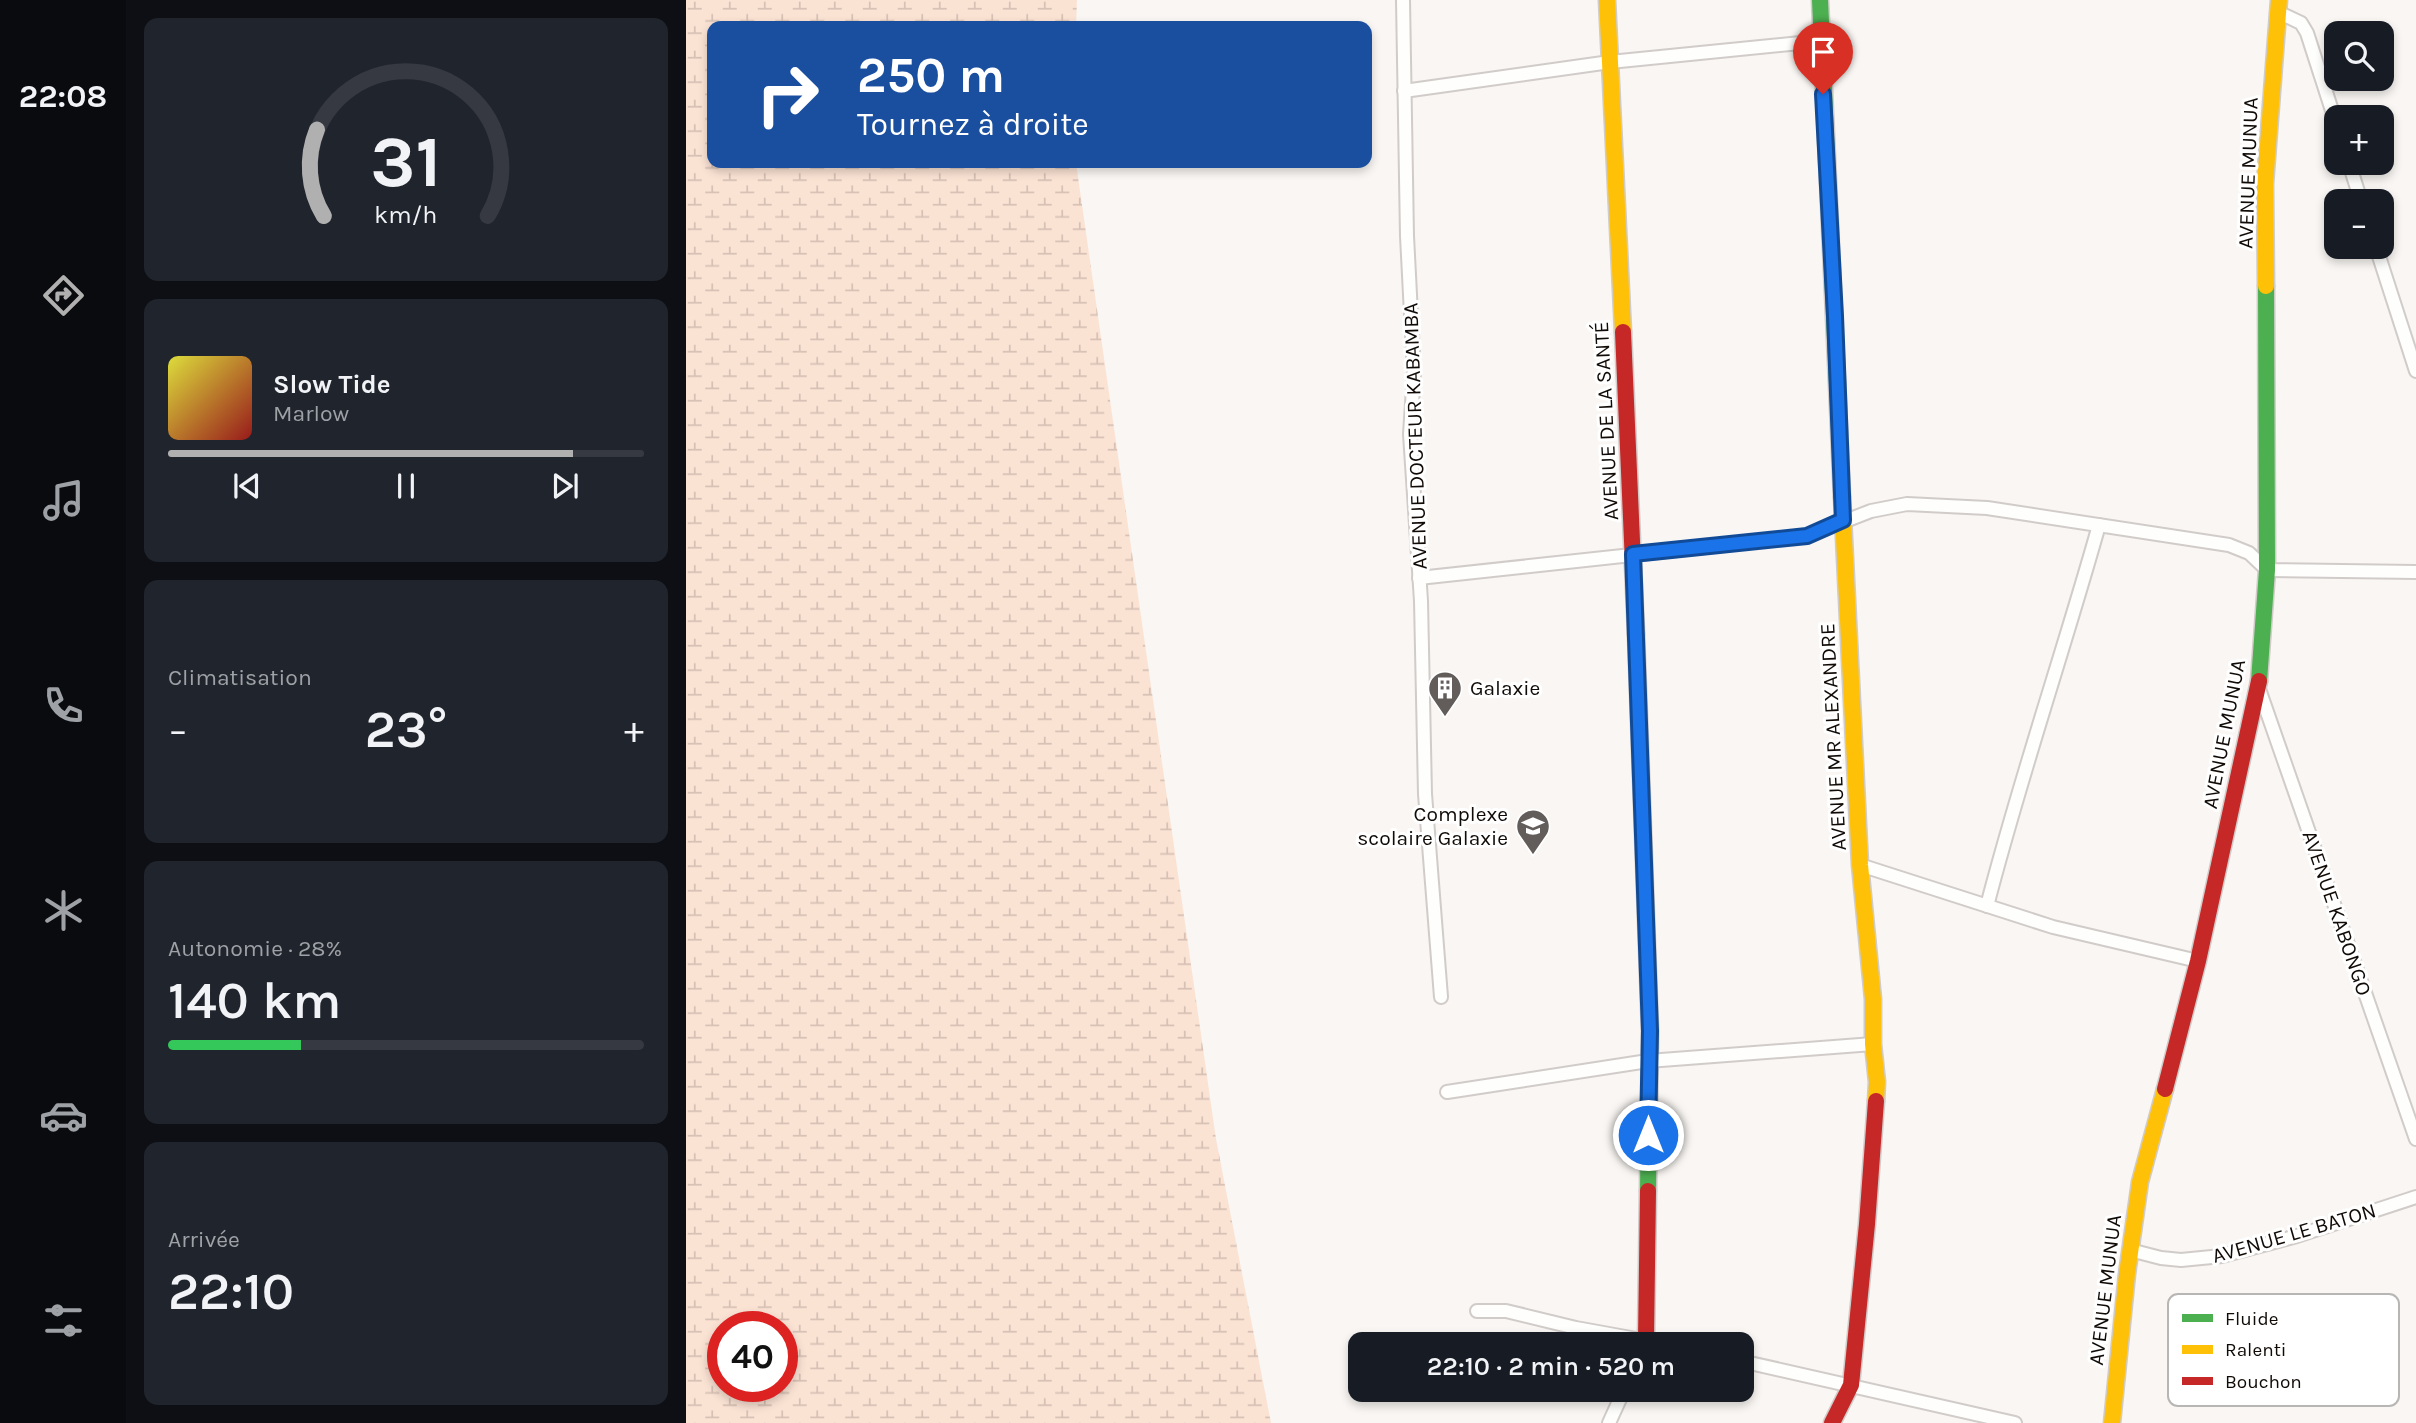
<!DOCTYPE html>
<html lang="fr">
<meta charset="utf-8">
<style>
body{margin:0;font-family:Karla,sans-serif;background:#20242c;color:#f1f3f6;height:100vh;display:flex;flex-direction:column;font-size:26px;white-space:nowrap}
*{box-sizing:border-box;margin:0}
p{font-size:23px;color:#9ea1a6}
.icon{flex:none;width:38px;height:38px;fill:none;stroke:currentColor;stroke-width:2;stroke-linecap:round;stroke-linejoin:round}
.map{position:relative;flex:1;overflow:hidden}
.panel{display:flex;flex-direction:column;gap:18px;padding:18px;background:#0d0f14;width:560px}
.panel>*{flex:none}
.top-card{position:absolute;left:21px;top:21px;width:665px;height:147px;border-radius:14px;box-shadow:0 4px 10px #0003;background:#1a4fa0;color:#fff;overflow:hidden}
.controls{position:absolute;left:1638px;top:21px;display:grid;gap:14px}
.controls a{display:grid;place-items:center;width:70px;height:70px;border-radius:14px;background:#171b24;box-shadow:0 4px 10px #0003;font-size:35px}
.speed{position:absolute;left:21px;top:1311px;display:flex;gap:14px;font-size:35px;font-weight:700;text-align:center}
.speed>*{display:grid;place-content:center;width:91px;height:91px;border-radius:50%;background:#171b24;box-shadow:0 4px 10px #0003;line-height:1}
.speed .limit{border:10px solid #d22;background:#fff;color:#111}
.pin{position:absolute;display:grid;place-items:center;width:60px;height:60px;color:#fff;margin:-72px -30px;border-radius:50% 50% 50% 0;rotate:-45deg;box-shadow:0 0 7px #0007}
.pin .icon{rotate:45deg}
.me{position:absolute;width:77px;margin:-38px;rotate:0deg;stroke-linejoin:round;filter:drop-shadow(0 0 5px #0008)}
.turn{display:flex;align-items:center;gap:24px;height:147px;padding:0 35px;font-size:32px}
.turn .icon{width:91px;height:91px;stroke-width:2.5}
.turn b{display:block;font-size:49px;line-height:60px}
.big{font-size:52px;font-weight:600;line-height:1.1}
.panel .tile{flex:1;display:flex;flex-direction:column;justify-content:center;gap:10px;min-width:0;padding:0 24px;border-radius:14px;background:#20242c}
.panel .dial{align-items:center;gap:0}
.dial svg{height:182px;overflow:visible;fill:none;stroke:#363941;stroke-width:7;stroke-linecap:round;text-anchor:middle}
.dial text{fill:#f1f3f6;stroke:none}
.song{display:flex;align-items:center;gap:21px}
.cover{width:84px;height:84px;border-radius:10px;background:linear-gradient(135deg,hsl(60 70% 55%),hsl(0 70% 35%))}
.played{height:7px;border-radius:4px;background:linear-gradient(90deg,#b1b0b0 85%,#363941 85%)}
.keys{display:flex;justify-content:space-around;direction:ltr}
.heat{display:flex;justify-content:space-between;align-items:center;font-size:38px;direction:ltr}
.charge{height:10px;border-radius:5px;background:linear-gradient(90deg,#34c759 28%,#363941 0)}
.trip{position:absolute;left:662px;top:1332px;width:406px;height:70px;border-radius:14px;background:#171b24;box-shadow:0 4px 10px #0003;font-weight:600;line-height:70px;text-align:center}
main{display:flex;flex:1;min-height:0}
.tabs{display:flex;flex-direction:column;width:126px;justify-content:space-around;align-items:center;background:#090b0e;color:#9ea1a6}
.tabs .icon{width:49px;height:49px}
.tabs .selected{color:#b1b0b0}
.tabs b{font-size:32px;color:#f1f3f6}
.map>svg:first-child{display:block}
.wetland{fill:url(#wetland-marsh);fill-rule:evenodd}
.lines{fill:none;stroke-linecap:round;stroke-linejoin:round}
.street-casing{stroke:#d1ccc9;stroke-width:16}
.fast-casing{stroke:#d1ccc9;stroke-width:19}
.slow-casing{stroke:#d1ccc9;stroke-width:19}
.jam-casing{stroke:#d1ccc9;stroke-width:19}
.street{stroke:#fefefd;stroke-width:12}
.fast{stroke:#4caf50;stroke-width:16}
.slow{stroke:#ffc107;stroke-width:16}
.jam{stroke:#c62828;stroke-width:16}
.route-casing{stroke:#114b97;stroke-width:18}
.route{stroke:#1a73e8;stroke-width:12}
.labels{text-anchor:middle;stroke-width:6;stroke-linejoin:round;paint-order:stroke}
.street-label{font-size:21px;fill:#110b07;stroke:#fff}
.poi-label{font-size:21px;fill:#110b07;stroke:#fff;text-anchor:start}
.key{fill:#fff;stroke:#b8b6b5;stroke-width:2}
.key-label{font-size:19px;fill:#110b07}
</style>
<main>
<nav class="tabs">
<b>22:08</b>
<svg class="icon selected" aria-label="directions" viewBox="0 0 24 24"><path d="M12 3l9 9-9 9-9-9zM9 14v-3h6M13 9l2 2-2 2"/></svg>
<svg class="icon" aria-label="music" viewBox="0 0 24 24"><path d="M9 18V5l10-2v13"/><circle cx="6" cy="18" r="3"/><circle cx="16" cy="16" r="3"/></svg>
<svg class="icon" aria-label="phone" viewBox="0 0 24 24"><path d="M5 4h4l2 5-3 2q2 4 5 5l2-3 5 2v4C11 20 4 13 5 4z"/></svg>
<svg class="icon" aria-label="climate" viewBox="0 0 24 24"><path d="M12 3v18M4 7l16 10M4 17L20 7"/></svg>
<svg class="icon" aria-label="car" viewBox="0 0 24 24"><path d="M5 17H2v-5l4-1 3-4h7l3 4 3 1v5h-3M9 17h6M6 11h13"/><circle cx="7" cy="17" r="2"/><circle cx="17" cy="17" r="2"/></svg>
<svg class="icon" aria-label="filters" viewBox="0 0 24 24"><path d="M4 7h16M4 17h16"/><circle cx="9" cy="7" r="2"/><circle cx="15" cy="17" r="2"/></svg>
</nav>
<section class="panel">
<div class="tile dial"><svg viewBox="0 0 100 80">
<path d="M14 69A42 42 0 1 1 86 69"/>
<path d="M14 69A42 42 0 0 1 11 31" stroke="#b1b0b0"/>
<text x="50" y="56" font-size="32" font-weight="700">31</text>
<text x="50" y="72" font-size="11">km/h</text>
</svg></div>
<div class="tile">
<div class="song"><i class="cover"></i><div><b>Slow Tide</b><p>Marlow</p></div></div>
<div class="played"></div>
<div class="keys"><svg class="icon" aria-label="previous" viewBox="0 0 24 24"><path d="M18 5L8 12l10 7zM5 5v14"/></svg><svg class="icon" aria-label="pause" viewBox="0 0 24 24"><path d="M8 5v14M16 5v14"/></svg><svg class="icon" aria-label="next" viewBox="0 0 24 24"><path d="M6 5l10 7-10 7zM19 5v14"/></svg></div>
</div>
<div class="tile"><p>Climatisation</p>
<div class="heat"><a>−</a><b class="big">23°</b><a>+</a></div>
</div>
<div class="tile"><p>Autonomie · 28%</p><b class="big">140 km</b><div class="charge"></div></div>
<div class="tile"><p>Arrivée</p><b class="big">22:10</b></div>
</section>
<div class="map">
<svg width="1730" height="1423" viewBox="0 0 1730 1423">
<defs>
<pattern id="wetland-marsh" width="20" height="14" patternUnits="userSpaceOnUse" patternTransform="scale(1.75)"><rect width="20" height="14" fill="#fbe3d4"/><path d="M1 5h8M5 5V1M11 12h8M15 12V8" fill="none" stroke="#d6c1b4"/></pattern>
</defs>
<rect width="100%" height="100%" fill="#f9f6f3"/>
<path class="wetland" d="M0,0h391l-1,26h-364v137h364l140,976 55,284h-585zM37,1326h59v60h-59z"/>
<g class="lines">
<g class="street-casing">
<g id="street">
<path d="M717,0l4,236 7,137 -4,61 11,167 4,193 16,203"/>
<path d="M1592,12l23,11 6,10 29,90"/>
<path d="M718,91l206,-29 210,-21"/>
<path d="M1663,163l12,38"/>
<path d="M1690,247l40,124"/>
<path d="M733,578l388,-42 64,-25 36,-7 80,4 242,37 20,8 18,17 149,2"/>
<path d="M1573,689l157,450"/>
<path d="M1174,865l193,62 145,34"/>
<path d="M1301,906c33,-128 76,-253 112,-381"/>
<path d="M761,1092l201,-31 225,-17"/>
<path d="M1444,1250l31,8 20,2 41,-4 75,-20 119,-39"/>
<path d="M791,1311h29l70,17 88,16"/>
<path d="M1055,1361l274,62"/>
<path d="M923,1423l15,-33"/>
</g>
</g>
<g class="fast-casing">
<g id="fast">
<path d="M1134,0l22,497"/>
<path d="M950,634l14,397 -2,160"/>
<path d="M1573,681l8,-111 -1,-284"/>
</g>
</g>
<g class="slow-casing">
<g id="slow">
<path d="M921,0l16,332"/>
<path d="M1580,286l-1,-102 14,-184"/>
<path d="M1156,497l18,368 13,134v45l4,38 -1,19"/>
<path d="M1426,1423l15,-149 13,-92 25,-93"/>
</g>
</g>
<g class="jam-casing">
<g id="jam">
<path d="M937,332l13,302"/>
<path d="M1479,1089l33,-128 61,-280"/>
<path d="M958,1344l2,-4 2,-149"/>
<path d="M1146,1423l19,-38 16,-161 9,-123"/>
</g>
</g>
<use href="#street" class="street"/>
<use href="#fast" class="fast"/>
<use href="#slow" class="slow"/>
<use href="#jam" class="jam"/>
</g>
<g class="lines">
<g class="route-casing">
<path id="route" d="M962,1135l2,-104 -17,-477 174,-18 36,-16 -8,-204 -12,-222"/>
</g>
<use href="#route" class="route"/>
</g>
<defs>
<g id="building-pin" transform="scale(1.75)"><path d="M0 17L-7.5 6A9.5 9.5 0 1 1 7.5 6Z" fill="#625d5a" stroke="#fff"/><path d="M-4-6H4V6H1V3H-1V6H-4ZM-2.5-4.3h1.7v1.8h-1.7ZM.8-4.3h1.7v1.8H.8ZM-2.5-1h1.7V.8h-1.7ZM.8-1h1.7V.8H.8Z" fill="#fff"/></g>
<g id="school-pin" transform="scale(1.75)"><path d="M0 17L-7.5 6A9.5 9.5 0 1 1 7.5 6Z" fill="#625d5a" stroke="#fff"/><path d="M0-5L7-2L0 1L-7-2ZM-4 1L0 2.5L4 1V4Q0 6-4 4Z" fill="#fff"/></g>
</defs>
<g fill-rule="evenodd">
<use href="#building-pin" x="759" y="688"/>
<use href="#school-pin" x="847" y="826"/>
</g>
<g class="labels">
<g class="street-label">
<text transform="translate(1562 173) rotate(-88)" y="7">AVENUE MUNUA</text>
<text transform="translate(920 421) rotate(-93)" y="7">AVENUE DE LA SANTÉ</text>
<text transform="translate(729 436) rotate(-92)" y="7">AVENUE DOCTEUR KABAMBA</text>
<text transform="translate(1538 734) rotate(-79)" y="7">AVENUE MUNUA</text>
<text transform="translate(1147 737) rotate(-93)" y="7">AVENUE MR ALEXANDRE</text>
<text transform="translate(1651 913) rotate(71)" y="7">AVENUE KABONGO</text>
<text transform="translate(1608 1233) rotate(-16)" y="7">AVENUE LE BATON</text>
<text transform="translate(1419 1290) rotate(-83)" y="7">AVENUE MUNUA</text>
</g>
<g class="poi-label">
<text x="784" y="695">Galaxie</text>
<text x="822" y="821" text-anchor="end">Complexe<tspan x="822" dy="24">scolaire Galaxie</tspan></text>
</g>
</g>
<rect x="1482" y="1294" width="231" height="112" rx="10" class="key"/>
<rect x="1496" y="1314" width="31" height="8" fill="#4caf50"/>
<rect x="1496" y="1345" width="31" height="9" fill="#ffc107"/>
<rect x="1496" y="1377" width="31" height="8" fill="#c62828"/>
<g class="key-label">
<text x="1539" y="1325">Fluide</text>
<text x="1539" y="1356">Ralenti</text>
<text x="1539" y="1388">Bouchon</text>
</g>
</svg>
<div class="controls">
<a><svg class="icon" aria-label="search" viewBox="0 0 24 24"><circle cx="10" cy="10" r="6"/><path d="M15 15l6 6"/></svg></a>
<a>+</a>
<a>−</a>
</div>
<div class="speed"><div class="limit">40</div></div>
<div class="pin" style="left:1137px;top:94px;background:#d93025"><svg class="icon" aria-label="arrive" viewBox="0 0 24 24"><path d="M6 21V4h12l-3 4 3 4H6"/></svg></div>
<svg class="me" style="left:962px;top:1135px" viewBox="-20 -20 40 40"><circle r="17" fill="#1a73e8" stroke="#fff" stroke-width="3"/><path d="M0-11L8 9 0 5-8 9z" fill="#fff"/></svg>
<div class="trip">22:10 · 2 min · 520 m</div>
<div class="top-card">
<div class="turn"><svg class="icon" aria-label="right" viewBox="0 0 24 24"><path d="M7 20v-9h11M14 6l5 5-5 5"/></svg><div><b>250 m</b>Tournez à droite</div></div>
</div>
</div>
</main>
